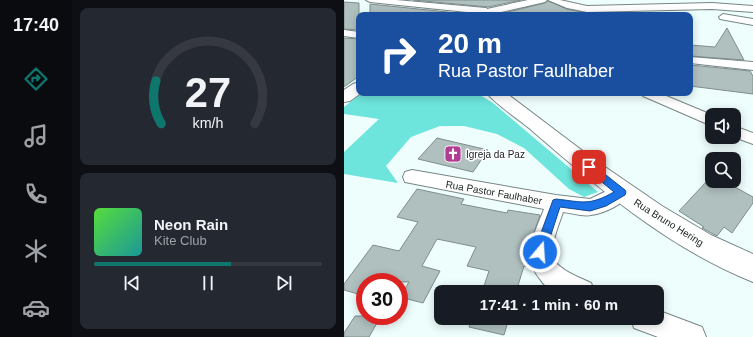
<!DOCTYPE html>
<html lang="pt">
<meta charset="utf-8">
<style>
body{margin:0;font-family:Helvetica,sans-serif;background:#242831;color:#f1f3f6;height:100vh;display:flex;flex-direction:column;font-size:15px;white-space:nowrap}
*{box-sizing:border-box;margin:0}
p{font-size:13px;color:#9ea1a6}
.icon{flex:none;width:22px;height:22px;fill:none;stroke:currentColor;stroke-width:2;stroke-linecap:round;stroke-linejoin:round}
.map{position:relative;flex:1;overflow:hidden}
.sheet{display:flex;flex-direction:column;gap:8px;padding:8px;background:#0d0f14;width:272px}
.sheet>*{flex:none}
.banner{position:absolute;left:12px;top:12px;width:337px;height:84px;border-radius:8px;box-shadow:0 2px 10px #0003;background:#1a4fa0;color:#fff;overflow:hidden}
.tools{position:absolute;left:361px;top:108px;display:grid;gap:8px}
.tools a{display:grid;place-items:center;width:36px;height:36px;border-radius:8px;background:#171b24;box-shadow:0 2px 10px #0003;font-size:20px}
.speed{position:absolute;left:12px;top:273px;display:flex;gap:8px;font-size:20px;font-weight:700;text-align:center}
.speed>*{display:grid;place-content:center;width:52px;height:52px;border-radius:50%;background:#171b24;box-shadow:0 2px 10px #0003;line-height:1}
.speed .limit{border:6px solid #d22;background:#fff;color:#111}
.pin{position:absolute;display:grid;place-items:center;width:34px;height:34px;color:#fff;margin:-17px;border-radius:8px;box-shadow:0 2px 6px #0006}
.me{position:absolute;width:44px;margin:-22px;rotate:18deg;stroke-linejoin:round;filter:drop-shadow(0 0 3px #0008)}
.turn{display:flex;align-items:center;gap:14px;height:84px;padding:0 16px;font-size:18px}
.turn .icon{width:52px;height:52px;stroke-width:2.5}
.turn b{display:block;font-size:28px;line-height:34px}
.sheet .widget{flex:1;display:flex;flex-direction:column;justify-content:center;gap:6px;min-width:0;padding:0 14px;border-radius:8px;background:#242831}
.sheet .dial{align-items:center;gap:0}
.dial svg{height:104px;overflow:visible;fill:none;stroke:#363941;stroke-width:7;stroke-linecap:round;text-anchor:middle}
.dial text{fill:#f1f3f6;stroke:none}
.song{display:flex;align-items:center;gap:12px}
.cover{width:48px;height:48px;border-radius:6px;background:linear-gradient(135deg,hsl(110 70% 55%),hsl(180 70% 35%))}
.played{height:4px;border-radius:2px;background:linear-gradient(90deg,#0f766e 60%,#363941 60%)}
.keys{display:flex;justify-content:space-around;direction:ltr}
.trip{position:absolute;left:90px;top:285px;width:230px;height:40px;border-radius:8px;background:#171b24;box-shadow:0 2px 10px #0003;font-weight:600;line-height:40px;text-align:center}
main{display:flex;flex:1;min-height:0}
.tab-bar{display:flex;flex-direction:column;width:72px;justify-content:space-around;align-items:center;background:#090b0e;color:#9ea1a6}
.tab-bar .icon{width:28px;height:28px}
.tab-bar .on{color:#0f766e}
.tab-bar b{font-size:18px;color:#f1f3f6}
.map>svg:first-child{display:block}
.green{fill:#6de5dd}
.building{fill:#b0c0bf;stroke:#7f8e8d}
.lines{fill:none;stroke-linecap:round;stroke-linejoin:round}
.minor-casing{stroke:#778685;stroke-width:2}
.tertiary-casing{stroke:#778685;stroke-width:2}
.secondary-casing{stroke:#778685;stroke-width:2}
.minor{fill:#fff;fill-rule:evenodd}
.tertiary{fill:#fff;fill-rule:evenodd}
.secondary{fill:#fff;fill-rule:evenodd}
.route{fill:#1a73e8;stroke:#114b97}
.labels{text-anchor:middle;stroke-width:3;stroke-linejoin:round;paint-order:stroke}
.poi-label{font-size:10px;fill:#202626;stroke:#fff;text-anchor:start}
.street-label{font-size:10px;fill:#202626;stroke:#fff}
</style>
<main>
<nav class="tab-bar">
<b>17:40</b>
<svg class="icon on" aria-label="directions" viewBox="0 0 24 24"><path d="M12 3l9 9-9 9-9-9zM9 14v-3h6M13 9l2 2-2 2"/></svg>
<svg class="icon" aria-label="music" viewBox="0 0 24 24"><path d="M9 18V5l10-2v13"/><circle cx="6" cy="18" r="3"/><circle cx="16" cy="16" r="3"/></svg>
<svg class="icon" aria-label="phone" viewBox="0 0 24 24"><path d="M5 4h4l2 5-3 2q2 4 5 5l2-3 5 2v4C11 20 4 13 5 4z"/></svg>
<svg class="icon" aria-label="climate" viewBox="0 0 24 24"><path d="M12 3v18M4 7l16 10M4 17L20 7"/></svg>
<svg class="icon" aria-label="car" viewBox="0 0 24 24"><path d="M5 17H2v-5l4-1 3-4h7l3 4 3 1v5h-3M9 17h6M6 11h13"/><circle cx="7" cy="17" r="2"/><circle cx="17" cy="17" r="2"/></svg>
</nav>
<section class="sheet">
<div class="widget dial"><svg viewBox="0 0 100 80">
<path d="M14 69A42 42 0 1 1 86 69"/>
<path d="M14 69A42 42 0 0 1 10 36" stroke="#0f766e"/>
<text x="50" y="56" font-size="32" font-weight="700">27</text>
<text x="50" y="72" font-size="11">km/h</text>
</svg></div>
<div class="widget">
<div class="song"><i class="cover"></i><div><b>Neon Rain</b><p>Kite Club</p></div></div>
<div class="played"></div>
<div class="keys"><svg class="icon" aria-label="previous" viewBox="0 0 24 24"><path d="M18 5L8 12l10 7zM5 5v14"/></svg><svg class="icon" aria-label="pause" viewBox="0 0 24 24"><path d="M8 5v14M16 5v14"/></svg><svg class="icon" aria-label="next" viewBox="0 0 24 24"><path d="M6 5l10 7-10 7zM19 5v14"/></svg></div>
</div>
</section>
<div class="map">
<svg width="409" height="337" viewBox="0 0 409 337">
<rect width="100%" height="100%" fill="#eefefd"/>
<path class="green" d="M18,93h115l16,10 105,89 -14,5 -15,-8 -45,-41 -27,-14 -33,-8h-24l-29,11 -25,29 12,17 -54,-9v-22l35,-33 -35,-5v-7z"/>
<g class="building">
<path d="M69,0h108l-33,7z"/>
<path d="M204,1l19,8 20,4h16l4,2h-112l50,-12z"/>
<path d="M0,2l15,1v27l-15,-1z"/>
<path d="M26,4l97,10v1h-97z"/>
<path d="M383,28l17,32 -54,-4v-11l25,2z"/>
<path d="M0,38l15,1v37l-15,11z"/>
<path d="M346,65l60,6 3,5v18l-63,-8z"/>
<path d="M93,138l51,12 -15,22 -55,-13z"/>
<path d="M363,181h17l29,16v6l-21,30 -8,-6 -7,9 -15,-8 2,-1 -25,-16z"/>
<path d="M73,189l47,10 -3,5 46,9 1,-3 32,5 -10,29 -1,23 -5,-1 -8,26h-34l7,-21 -22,-5 9,-19 -39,-8 -15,27 18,5 -17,32 -23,-6 9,-15h-44v14l-21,-6v-6l29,-39 26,6 19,-29 -21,-5z"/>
<path d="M11,316h26l-12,21h-25v-4z"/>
<path d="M128,318h37l-5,17 -35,-8z"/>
</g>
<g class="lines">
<g class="minor-casing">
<g id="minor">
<path d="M22,0h30l90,8 4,3 -4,3 -116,-12z"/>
<path d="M204,0h12l27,6 125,-3 41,3v6l-41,-3 -125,3 -20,-4z"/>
<path d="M379,14l30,5v6l-33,-6 -1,-2z"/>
<path d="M0,30l15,2v6l-15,-2z"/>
<path d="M346,57l63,5v8l-63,-7z"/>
<path d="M297,93h18l53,22v11l-69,-30z"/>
<path d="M390,126l19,7v11l-19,-7z"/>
<path d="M68,170l144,25 34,4 31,-15 7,3 3,5c-7,12 -26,21 -40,23 -8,2 -19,-2 -28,-3 -4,13 -13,32 -10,45 3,12 28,21 38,26l4,9c-8,0 -35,2 -41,-1 -5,-2 -11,-7 -14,-12 -19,-23 -5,-46 4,-70l-139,-27 -2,-5 2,-5z"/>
<path d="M313,310l45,17 4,10h-48l-24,-9 -3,-10h26z"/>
</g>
</g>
<g class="tertiary-casing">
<path id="tertiary" d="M143,93h19l86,65 70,48 49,29 42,19v28c-85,-34 -156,-95 -224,-154 -11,-9 -36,-26 -42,-35z"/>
</g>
<g class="secondary-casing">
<g id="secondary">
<path d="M184,0h19l-2,2 -57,13h-20l5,-3z"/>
<path d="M15,82v11h2l-11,8 -6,1v-12l9,-6z"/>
</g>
</g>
<use href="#minor" class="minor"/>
<use href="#tertiary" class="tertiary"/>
<use href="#secondary" class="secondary"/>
</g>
<path class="route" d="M242,164h6l33,26 1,2 -1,3 -19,11 -16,5 -30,-4 -16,49 -4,2 -4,-2 -2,-4 19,-52 3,-1c27,3 33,7 58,-7l-28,-23 -2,-2z"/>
<defs>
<g id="church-square" transform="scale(0.9)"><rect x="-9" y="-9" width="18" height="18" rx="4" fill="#b23c93" stroke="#fff"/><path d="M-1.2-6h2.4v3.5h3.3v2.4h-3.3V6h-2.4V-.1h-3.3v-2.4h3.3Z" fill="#fff"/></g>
</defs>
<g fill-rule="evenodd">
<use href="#church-square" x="109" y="154"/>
</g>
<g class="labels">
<g class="poi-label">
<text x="122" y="158">Igreja da Paz</text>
</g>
<g class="street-label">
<text transform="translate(150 192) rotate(10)" y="4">Rua Pastor Faulhaber</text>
<text transform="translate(325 222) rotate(32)" y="4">Rua Bruno Hering</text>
</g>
</g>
</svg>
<div class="tools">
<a><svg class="icon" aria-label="sound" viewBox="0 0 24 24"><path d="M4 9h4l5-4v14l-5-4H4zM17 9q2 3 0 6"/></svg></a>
<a><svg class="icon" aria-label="search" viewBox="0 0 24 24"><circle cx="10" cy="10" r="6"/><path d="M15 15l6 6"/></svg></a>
</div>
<div class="speed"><div class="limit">30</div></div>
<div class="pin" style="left:245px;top:167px;background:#d93025"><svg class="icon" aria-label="arrive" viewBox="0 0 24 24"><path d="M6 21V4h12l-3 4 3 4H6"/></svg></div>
<svg class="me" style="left:196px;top:252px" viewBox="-20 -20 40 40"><circle r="17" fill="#1a73e8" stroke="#fff" stroke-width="3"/><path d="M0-11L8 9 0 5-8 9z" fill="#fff"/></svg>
<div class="trip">17:41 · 1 min · 60 m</div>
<div class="banner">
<div class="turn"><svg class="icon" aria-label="right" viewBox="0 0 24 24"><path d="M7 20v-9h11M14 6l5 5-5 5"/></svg><div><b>20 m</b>Rua Pastor Faulhaber</div></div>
</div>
</div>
</main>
